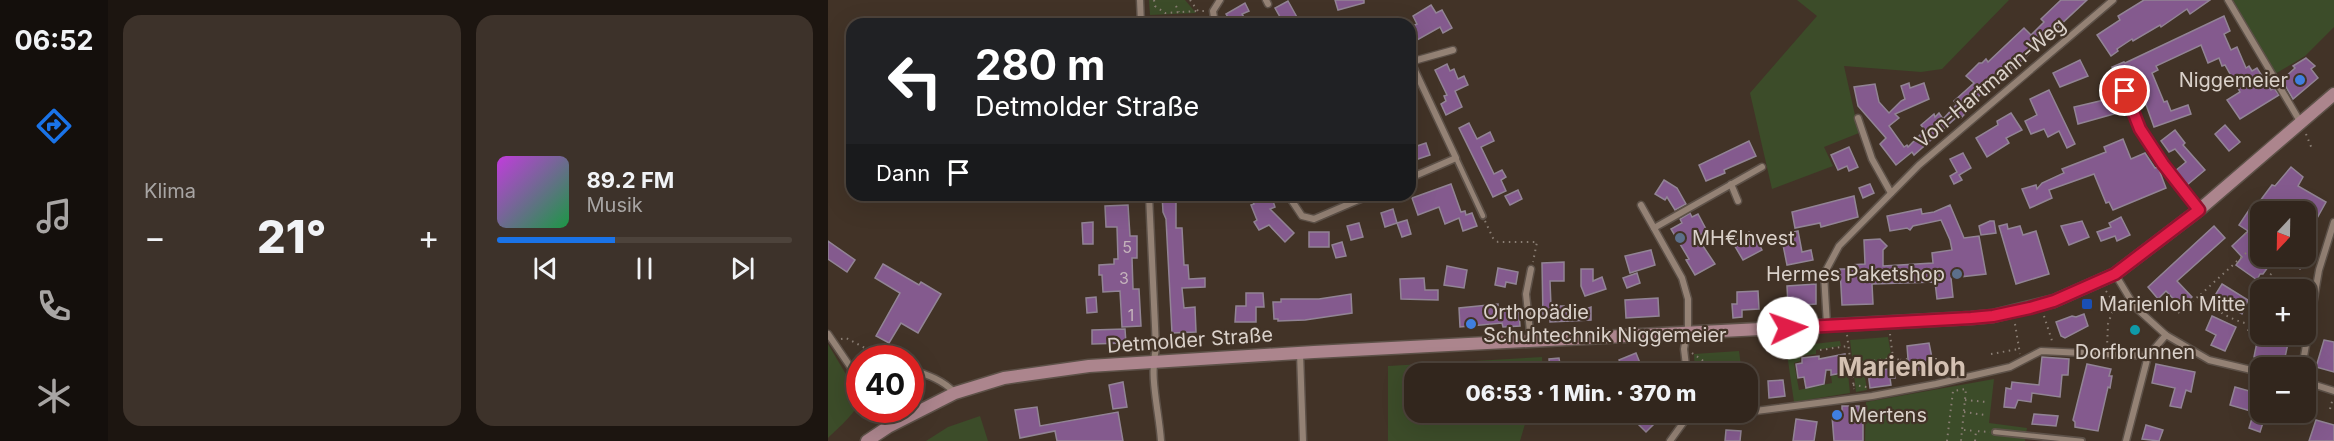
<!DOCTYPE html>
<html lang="de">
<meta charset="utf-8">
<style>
body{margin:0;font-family:Inter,sans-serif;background:#3d322a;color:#f1f3f6;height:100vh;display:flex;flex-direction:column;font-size:22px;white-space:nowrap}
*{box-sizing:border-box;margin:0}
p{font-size:20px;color:#a8a5a4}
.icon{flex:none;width:33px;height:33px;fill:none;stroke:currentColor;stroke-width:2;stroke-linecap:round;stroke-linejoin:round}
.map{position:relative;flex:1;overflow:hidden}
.panel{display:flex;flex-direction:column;gap:15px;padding:15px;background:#1c1510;width:720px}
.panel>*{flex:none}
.banner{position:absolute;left:18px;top:18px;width:570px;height:183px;border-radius:18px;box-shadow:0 6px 24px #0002,0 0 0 2px #4d433b;background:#202124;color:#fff;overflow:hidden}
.needle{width:39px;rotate:202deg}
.fabs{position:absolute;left:1422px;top:201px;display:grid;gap:12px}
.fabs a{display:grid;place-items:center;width:66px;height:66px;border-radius:12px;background:#32261d;box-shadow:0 6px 24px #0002,0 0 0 2px #4d433b;font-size:30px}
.speed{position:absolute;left:18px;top:345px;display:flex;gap:12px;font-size:30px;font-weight:700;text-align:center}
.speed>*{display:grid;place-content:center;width:78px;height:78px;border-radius:50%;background:#32261d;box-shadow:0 6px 24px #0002,0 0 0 2px #4d433b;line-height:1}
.speed .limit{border:9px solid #d22;background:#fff;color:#111}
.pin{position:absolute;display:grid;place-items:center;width:51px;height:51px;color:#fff;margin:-26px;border:3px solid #fff;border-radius:50%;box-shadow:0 2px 6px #0007}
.me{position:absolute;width:66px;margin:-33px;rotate:87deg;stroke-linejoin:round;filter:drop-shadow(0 0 4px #0008)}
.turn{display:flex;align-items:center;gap:21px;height:126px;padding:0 30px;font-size:27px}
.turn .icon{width:78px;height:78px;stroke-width:2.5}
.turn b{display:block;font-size:42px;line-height:51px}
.then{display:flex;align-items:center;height:57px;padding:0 30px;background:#0003;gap:12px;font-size:22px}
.big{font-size:45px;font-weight:800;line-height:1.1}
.panel .card{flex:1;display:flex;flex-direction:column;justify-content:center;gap:9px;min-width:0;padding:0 21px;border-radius:18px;background:#3d322a}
.song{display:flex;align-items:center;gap:18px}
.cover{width:72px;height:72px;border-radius:9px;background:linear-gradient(135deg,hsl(290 70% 55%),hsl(140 70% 35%))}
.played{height:6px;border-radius:3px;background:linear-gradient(90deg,#1a73e8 40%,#4d433b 40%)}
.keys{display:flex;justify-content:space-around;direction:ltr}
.heat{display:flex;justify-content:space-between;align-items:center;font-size:33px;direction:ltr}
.panel .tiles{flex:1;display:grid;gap:15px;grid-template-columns:repeat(2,1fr)}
.trip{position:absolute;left:576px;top:363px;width:354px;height:60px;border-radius:18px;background:#32261d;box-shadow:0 6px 24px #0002,0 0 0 2px #4d433b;font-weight:800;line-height:60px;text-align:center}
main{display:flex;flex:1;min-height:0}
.dock{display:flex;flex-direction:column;width:108px;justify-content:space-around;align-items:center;background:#140f0c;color:#a8a5a4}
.dock .icon{width:42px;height:42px}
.dock .selected{color:#1a73e8}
.dock b{font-size:27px;color:#f1f3f6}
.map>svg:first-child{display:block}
.green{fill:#3c4c29}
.building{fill:#845a8e;stroke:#928495;stroke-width:1.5}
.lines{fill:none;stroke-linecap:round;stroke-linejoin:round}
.lane-casing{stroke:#5d5148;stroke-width:8}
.street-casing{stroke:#5d5148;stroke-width:9}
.secondary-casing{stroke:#5d5148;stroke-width:15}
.path{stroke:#8a7e74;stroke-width:2;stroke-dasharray:1.5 4.5;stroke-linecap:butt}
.lane{stroke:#948275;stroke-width:4.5}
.street{stroke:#948275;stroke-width:6}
.secondary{stroke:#ac858d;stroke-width:12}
.route-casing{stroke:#92132f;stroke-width:15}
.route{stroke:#e11d48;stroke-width:10}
.shop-dot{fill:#3f7fe0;stroke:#423327;stroke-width:2}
.service-dot{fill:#5c6f8a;stroke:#423327;stroke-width:2}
.transit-dot{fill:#1a4fb4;stroke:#423327;stroke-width:2}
.culture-dot{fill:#0f9aa8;stroke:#423327;stroke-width:2}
.labels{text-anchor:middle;stroke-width:4.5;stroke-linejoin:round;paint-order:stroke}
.number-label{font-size:16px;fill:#c4b3bb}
.poi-label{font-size:20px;fill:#dad1ca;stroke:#423327;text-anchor:start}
.street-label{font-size:20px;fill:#dad1ca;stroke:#423327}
.district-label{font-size:26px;font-weight:bold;fill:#d4c1b2;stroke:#423327}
</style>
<main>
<nav class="dock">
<b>06:52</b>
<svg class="icon selected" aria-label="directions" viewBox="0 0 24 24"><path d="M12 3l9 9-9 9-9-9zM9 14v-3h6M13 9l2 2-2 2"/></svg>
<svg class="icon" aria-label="music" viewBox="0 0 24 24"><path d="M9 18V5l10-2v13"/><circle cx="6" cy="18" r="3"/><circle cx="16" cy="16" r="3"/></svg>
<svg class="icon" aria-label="phone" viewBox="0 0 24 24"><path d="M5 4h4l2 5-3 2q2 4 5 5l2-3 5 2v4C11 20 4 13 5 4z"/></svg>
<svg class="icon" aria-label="climate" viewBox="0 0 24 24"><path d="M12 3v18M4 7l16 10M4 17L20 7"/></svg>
</nav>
<section class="panel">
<div class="tiles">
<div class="card"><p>Klima</p>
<div class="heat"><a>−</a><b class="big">21°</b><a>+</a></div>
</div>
<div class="card">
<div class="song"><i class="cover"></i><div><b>89.2 FM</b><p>Musik</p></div></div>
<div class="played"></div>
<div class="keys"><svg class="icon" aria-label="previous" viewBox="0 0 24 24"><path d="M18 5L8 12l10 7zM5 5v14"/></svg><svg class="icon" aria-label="pause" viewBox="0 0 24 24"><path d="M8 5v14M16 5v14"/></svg><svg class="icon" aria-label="next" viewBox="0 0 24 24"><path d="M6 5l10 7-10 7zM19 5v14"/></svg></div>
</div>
</div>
</section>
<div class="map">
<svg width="1506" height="441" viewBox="0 0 1506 441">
<rect width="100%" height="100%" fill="#423327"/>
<g class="green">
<path d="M321,0h36l11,13 -46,2z"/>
<path d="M969,0h212l-67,69 -21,3 -77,-6 15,67 -35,14 9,19 -61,23 -22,-96 67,-77z"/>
<path d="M1405,0h101v27l-29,29 -30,18z"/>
<path d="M1060,337l5,29 -29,4 3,20 -11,2 -6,-52z"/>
<path d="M1012,341l1,5 -25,4v4l-16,2v5l-6,2 5,27 33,-7 -1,-7 17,-2 2,19 -56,9 -8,-55z"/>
<path d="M0,344l32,54c-2,14 -22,30 -32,40z"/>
<path d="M911,351l3,22h-47l-1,-19z"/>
<path d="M714,357l1,16 -129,1v38l131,1v10l-20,1 -5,17h-132v-75z"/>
<path d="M1166,379l-5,44 38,5 -2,13h-160l1,-39z"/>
<path d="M152,416l8,25h-62l22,-14z"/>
</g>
<g class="building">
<path d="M507,0h29v3l-26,7z"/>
<path d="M1233,0h26l-61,57 -14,12 -2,-3 -35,34 2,1 -16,17 -3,-2 -44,39 -2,-3 -16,13 -16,-21 6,-6 -28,-32 -4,-19 21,-3 4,18 10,11 12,-12 4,-2 -4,-13 8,-3 1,5 14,-5 5,16 -34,15 4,4 -10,8 15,21 3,-2 1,2 17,-17 -4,-5 13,-11 1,3 4,-4 4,6 14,-15 -3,-3 20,-18 -8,-7 13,-13h3l4,-4 2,3 36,-34 7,7 13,-13 -3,-3z"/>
<path d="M1316,0h66l-20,14 -3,-5 -26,18 -1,-2 -27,16 -1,-2 -15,10 1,2 -7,5 -14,-21 23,-15 -2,-4z"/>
<path d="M460,1l10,18 -14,5 -9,-16z"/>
<path d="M417,3l4,8 -7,3 6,10h-16l-6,-10z"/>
<path d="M603,5l5,8 6,-3 10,18 -9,5 -3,-6 -30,17v-17l7,-3 -4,-8z"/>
<path d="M1396,16l6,15 -6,3 7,16 6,-3 9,21 3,-2 3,5 5,-3 14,22 3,-2 5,7 -39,24 -13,-19 13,-8 -15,-27 -3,1 -3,-8 -11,5 -7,-18 -45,21 2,4 -6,3 12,29 3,-1 4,10 17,-6 3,9 -37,13 -10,-28 -3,-6 -2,1 -9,-21 -10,7 -8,-13 12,-5 1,1z"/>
<path d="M1478,58l9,8 -4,3 7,9 -25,21 -11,-19 13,-12 -2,-2z"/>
<path d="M1252,60l8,16 -28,11 -7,-14z"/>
<path d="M619,64l3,7 4,-2 4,10 6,-3 4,9 -13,6 7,16 -16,8 -5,-11 5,-3 -2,-5 3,-1 -12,-25z"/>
<path d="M1221,90l26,54 -8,4 -8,-17 -11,6 -4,-8 -13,5 -6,-13 12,-6 -7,-16z"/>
<path d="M1289,97l4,15 -43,12 -4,-17z"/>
<path d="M1183,113l11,17 -16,8 3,5 -22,14 -11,-19 22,-13 -1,-4z"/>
<path d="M641,123l8,16 13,-7 4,9 -13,6 13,27 8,-4 4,7 -5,3 5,11 -13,6 -34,-69z"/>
<path d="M1397,125l15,17 -11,9 -14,-17z"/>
<path d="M1347,130l10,13 -2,2 22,25 -18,15 -12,-14 11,-9 -11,-13 -6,3 -8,-11z"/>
<path d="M1295,139l8,20 14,-6 10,15 3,-1 8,21 -53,22 -4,-8 -3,1 -12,-29 -45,16 3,8 -22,10 -8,-19 14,-4 1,4 5,-6 22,-10 -2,-4 44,-17 -2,-5z"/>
<path d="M921,141l7,15 -32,14 1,3 -19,8 -7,-16z"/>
<path d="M598,143l4,12 -15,5 -4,-12z"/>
<path d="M1021,147l9,20 -9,4 -2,-5 -9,4 -7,-15z"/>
<path d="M1135,153l8,15 -12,7 3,5 -8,4 -4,-8 7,-4 -7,-13z"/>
<path d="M1463,167l12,10 -5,9 28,16 -10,18 -10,-6v-2l-21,-9 -6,9h-19v19l-7,10 7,5v10h16l-13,18h-3l-3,6 -21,-15 6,-8 -10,-11 16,-15 -9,-6 12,-18 3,2 18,-24 3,1z"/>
<path d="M836,180l13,8 9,16 -11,6 -8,-13 -2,3 -10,-6z"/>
<path d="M623,184l10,28 4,-1 1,4 6,-2 5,13 -14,5 -4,-13 -14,6 -6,-17 -21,8 -6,-17z"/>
<path d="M1042,184l4,9 -11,5 -4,-10z"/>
<path d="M690,190l4,9 -12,6 -5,-9z"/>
<path d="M334,195h14v33h6l2,37h4l1,14 16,-1v9l-23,1 2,20 11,-1 1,25 -24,1 -6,-114 -3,-7z"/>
<path d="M428,195h15l4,12 -5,2 24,24 -9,9 -16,-17 -10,5 -5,-8 3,-2 -6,-15 3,-1 -2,-7z"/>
<path d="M1026,196l4,21 -37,10 -1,-4 -25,5 -3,-16z"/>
<path d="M300,205l2,31h7v22h-5l1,31h6l2,37 -19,1 -2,-36 -17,1 -1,-17h-3v-10l15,-1v-5h4l-1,-32h-11l-1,-21z"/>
<path d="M1122,205l14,33 15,-2 7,38 -35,4 2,19 -16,2 -2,-17 -63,2 1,20 -31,1 -2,-36h10v-4l15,-1 -1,-24 16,-1 7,7 -4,4v16l50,-3 -1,-10 20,-3 -2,-10 -9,-20 -28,6 -3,4 -3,-2 -17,3 -3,-15 34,-7 1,5 12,-2z"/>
<path d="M565,209l4,14 10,-3 4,14 -9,3 -5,-14 -12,4 -4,-14z"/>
<path d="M862,213l2,4 6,-3 9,17 -10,6 18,27 -20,11 -9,-15 3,-1 -18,-30 11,-6 -2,-4z"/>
<path d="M1293,217l9,18 -13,6 -2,-5 -14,5 -4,-9 14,-5 -2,-4z"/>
<path d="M1162,221h4l2,12 -15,2 -2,-9z"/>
<path d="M1254,221l7,16 -20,8 -8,-19z"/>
<path d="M265,222v22h-10l-1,-21z"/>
<path d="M531,223l4,14 -12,3 -4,-14z"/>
<path d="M1179,224l1,5 12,-3 3,9 13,-4 13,43 -33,10 -17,-58z"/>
<path d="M1386,226l11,12 -48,43 15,16 -11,10 -15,-16 -8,8 -10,-12z"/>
<path d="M970,231l4,21 9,-2 2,10 -26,5 -6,-30z"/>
<rect x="481" y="232" width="20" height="15"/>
<path d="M921,232l3,6 3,-2 7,14 -19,10 -10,-17z"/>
<path d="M0,241l27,19 -8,12 -19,-13z"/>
<path d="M514,242l4,14 -10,2 -4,-13z"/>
<path d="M823,250l4,15 -25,8 -5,-17z"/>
<path d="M1454,256h27l-9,13z"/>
<path d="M736,262v19h-14l1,25h13l1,7 12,-1 14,-5v13l-41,2v-4l-7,1 -1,-56z"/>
<path d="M55,264l36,21 2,-3 20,12 -23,39 -17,-10 -12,20 -13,-7 24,-43 -25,-15z"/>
<path d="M619,266l20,4 -3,18 -20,-3z"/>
<path d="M670,268l20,4 -2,12 -10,-2 -1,5 -10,-2z"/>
<path d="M753,269h12v12l9,-4 4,12 -21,7 -4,-10z"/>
<path d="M809,273l3,10 -13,5 -4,-10z"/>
<path d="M596,278l1,12h13v10l-37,-1 -1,-20z"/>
<path d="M988,284v20l-28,2 -1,-20z"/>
<path d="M1394,284l26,16 -6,14 -28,-17z"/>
<path d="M930,291l1,18 -17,1v7l-9,1 -1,-14h5v-12z"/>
<path d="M418,293h17l1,14h-8v15h-21l1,-16h10z"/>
<path d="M523,294l1,19 -47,7 -27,1v-2h-4l-1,-17h8v-3h38z"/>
<path d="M268,297l1,15 -10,1 -1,-15z"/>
<path d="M830,298l1,18 -33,2 -1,-18z"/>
<path d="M670,304v4h9v5l12,-1 1,14 -17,1 -1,-4 -42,4 -1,-19z"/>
<path d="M1256,314l4,12 -23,12 -4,-2 -5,-14 16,-6 4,1z"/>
<path d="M1384,316l24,11 -11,24 -14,-6 5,-10 -10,-5z"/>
<path d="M297,329l1,14 -34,1v-14z"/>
<path d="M1452,334h10l-6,28 -30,-5 4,-20 16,8z"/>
<path d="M1496,340l10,2v30l-18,-5z"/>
<path d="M1101,343l5,25 -25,4 -2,-26z"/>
<path d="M808,353l6,15 29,-4 2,10h-49l-5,-14z"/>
<path d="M1017,354l3,18 -17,3v-5h-5l-2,14 -18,4 -2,-11 -6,1 -2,-14 6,-1v-5l17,-2v3z"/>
<path d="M1214,357l27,2 -1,16h-6l-2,22 -28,-4 -1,9 -13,-2 -3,8 -11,-1 2,-19 5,1 1,-7 27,3z"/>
<path d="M731,358l1,6 16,-1 1,11h-27l-1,-15z"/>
<path d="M1259,364l24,5 -2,7h3l-2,12 -2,-1 -10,44 -23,-4v-5l-2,-2z"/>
<path d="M1328,364l39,8 -4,20 -5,-2 -5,18 -11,-2 5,-18 -23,-5z"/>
<path d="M1066,368l1,10h-5l1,7 -21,3 -2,-16z"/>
<path d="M955,380l2,16 -16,2 -1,-17z"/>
<path d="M295,382l4,25 -14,2 -4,-24z"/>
<path d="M1407,387l25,7v18l6,1 -6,19 -11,-4 5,-16 -24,-7z"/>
<path d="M1014,406h17v12h4v23h-29l-2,-25 10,-1z"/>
<path d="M209,407l3,19 78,-14 5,29h-66l-2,-10 -35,7 -5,-28z"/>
<path d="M815,413l11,11 -8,8 -11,-11z"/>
<path d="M1206,414l24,2 -2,10 -24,-2z"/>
<path d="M968,419l21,3 -3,19h-21z"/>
<path d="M1488,420l18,5v16h-25z"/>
<path d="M1318,425l17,5 -4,11 -17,-2z"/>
<path d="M898,430l15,1 -1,10h-15z"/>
</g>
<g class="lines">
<g class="lane-casing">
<g id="lane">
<path d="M628,158l27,58"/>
<path d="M1167,432l87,9"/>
</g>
</g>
<g class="street-casing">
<g id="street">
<path d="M312,0l1,24"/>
<path d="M438,0l2,4"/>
<path d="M1400,0l73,123"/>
<path d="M387,24l-2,-13 7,-11"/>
<path d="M582,62l43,-12"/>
<path d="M1297,91l15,38 23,35 36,46"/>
<path d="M1030,118l14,41 19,34"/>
<path d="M582,178l46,-20 -45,-96"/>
<path d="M903,184l7,17"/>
<path d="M321,195l7,153c-7,30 3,62 5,93"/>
<path d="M460,195l14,21 12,3 56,-24"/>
<path d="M813,205l41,73 6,21v27l-4,23 3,25"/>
<path d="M826,228l108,-61"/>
<path d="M1287,274l20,33 31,28 43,25 51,12"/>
<path d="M999,325l-3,-51 15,-28 80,-81 194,-165"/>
<path d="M0,334l32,47"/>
<path d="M703,341l-5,-47 5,-25"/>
<path d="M472,353l3,88"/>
<path d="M1474,368l17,-98 15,-48"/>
<path d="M82,369c18,6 33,11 45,24"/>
<path d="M1478,382l28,9"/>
<path d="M48,410l12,17"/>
<path d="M920,412l124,-16 64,-12 74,-17 31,-16 107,5"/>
<path d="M863,413l52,-1"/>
<path d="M842,441l21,-29"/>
<path d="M1298,441l22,-85 18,-21"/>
</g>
</g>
<g class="secondary-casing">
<path id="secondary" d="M39,441l21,-14 67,-34 49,-15 85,-12 225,-14 657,-34 22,-2 61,-15 61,-27 84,-64 135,-116"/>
</g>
<g class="path">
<path d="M326,0l1,6 10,7 33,-2"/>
<path d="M362,0l8,11h6"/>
<path d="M348,6l3,6"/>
<path d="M1478,134l6,15"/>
<path d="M657,221l8,17 5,4h39l-4,20"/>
<path d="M1417,233l8,11"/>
<path d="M1418,253l-46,42c13,15 34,27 54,30l6,-30"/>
<path d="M1434,290l1,-7 9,-10"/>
<path d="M1278,291l9,13 -7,20 -1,23"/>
<path d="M1350,313l22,-18"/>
<path d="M1216,316l9,28"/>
<path d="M1187,324l5,30"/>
<path d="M1420,331l2,-7"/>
<path d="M1062,334l3,24"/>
<path d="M1019,335l7,54"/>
<path d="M13,339l5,-1 38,20"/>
<path d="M992,350l28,-4"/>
<path d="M864,353l30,21"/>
<path d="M1163,354l28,-5"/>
<path d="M1072,360l7,-1"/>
<path d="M1022,364l43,-6 7,2 2,16 35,-5 -1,-13"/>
<path d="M1025,385l14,2"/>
<path d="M1137,400l22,2"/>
<path d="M1502,409l3,-11"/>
<path d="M1136,412l21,3"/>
<path d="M1136,430l12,1"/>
<path d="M1119,441l6,-50 13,-2 -5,52"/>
<path d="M1147,441l1,-10 14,1"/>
</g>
<use href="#lane" class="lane"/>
<use href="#street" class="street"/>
<use href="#secondary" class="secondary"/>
</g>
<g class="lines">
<g class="route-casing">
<path id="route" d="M960,328l183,-10 22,-2 37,-8 24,-7 61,-27 84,-64 -36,-46 -23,-35 -15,-38"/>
</g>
<use href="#route" class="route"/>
</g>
<g class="shop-dot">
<circle cx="1472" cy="80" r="6"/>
<circle cx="643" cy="324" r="6"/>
<circle cx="1009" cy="415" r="6"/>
</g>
<g class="service-dot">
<circle cx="852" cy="238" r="6"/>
<circle cx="1129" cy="274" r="6"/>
</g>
<rect class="transit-dot" x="1253" y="298" width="12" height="12" rx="3"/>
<circle class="culture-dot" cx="1307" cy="330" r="6"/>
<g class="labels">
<g class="number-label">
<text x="299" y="253">5</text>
<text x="296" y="284">3</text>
<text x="303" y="321">1</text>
</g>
<g class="poi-label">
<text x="1460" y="87" text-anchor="end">Niggemeier</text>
<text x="864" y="245">MH€Invest</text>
<text x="1117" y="281" text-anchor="end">Hermes Paketshop</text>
<text x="1271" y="311">Marienloh Mitte</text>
<text x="655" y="319">Orthopädie<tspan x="655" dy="23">Schuhtechnik Niggemeier</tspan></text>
<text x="1307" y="359" text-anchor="middle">Dorfbrunnen</text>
<text x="1021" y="422">Mertens</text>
</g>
<g class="street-label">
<text transform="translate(1162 83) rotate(-40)" y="7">Von-Hartmann-Weg</text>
<text transform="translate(362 340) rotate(-4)" y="7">Detmolder Straße</text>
</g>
<g class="district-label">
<text x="1074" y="376">Marienloh</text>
</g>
</g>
</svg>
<div class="fabs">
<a><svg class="needle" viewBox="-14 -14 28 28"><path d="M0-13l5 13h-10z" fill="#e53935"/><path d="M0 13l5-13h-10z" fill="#a8a5a4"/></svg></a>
<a>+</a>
<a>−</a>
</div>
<div class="speed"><div class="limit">40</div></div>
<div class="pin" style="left:1297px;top:91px;background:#d93025"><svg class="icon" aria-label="arrive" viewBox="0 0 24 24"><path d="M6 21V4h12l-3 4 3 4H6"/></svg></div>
<svg class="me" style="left:960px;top:328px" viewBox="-20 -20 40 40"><circle r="19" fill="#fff"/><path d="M0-13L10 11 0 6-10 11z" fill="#e11d48"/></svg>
<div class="trip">06:53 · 1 Min. · 370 m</div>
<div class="banner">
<div class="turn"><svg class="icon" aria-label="left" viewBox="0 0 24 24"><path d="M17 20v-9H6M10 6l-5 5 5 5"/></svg><div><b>280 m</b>Detmolder Straße</div></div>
<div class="then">Dann<svg class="icon" aria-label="arrive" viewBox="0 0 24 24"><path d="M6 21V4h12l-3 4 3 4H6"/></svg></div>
</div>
</div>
</main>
